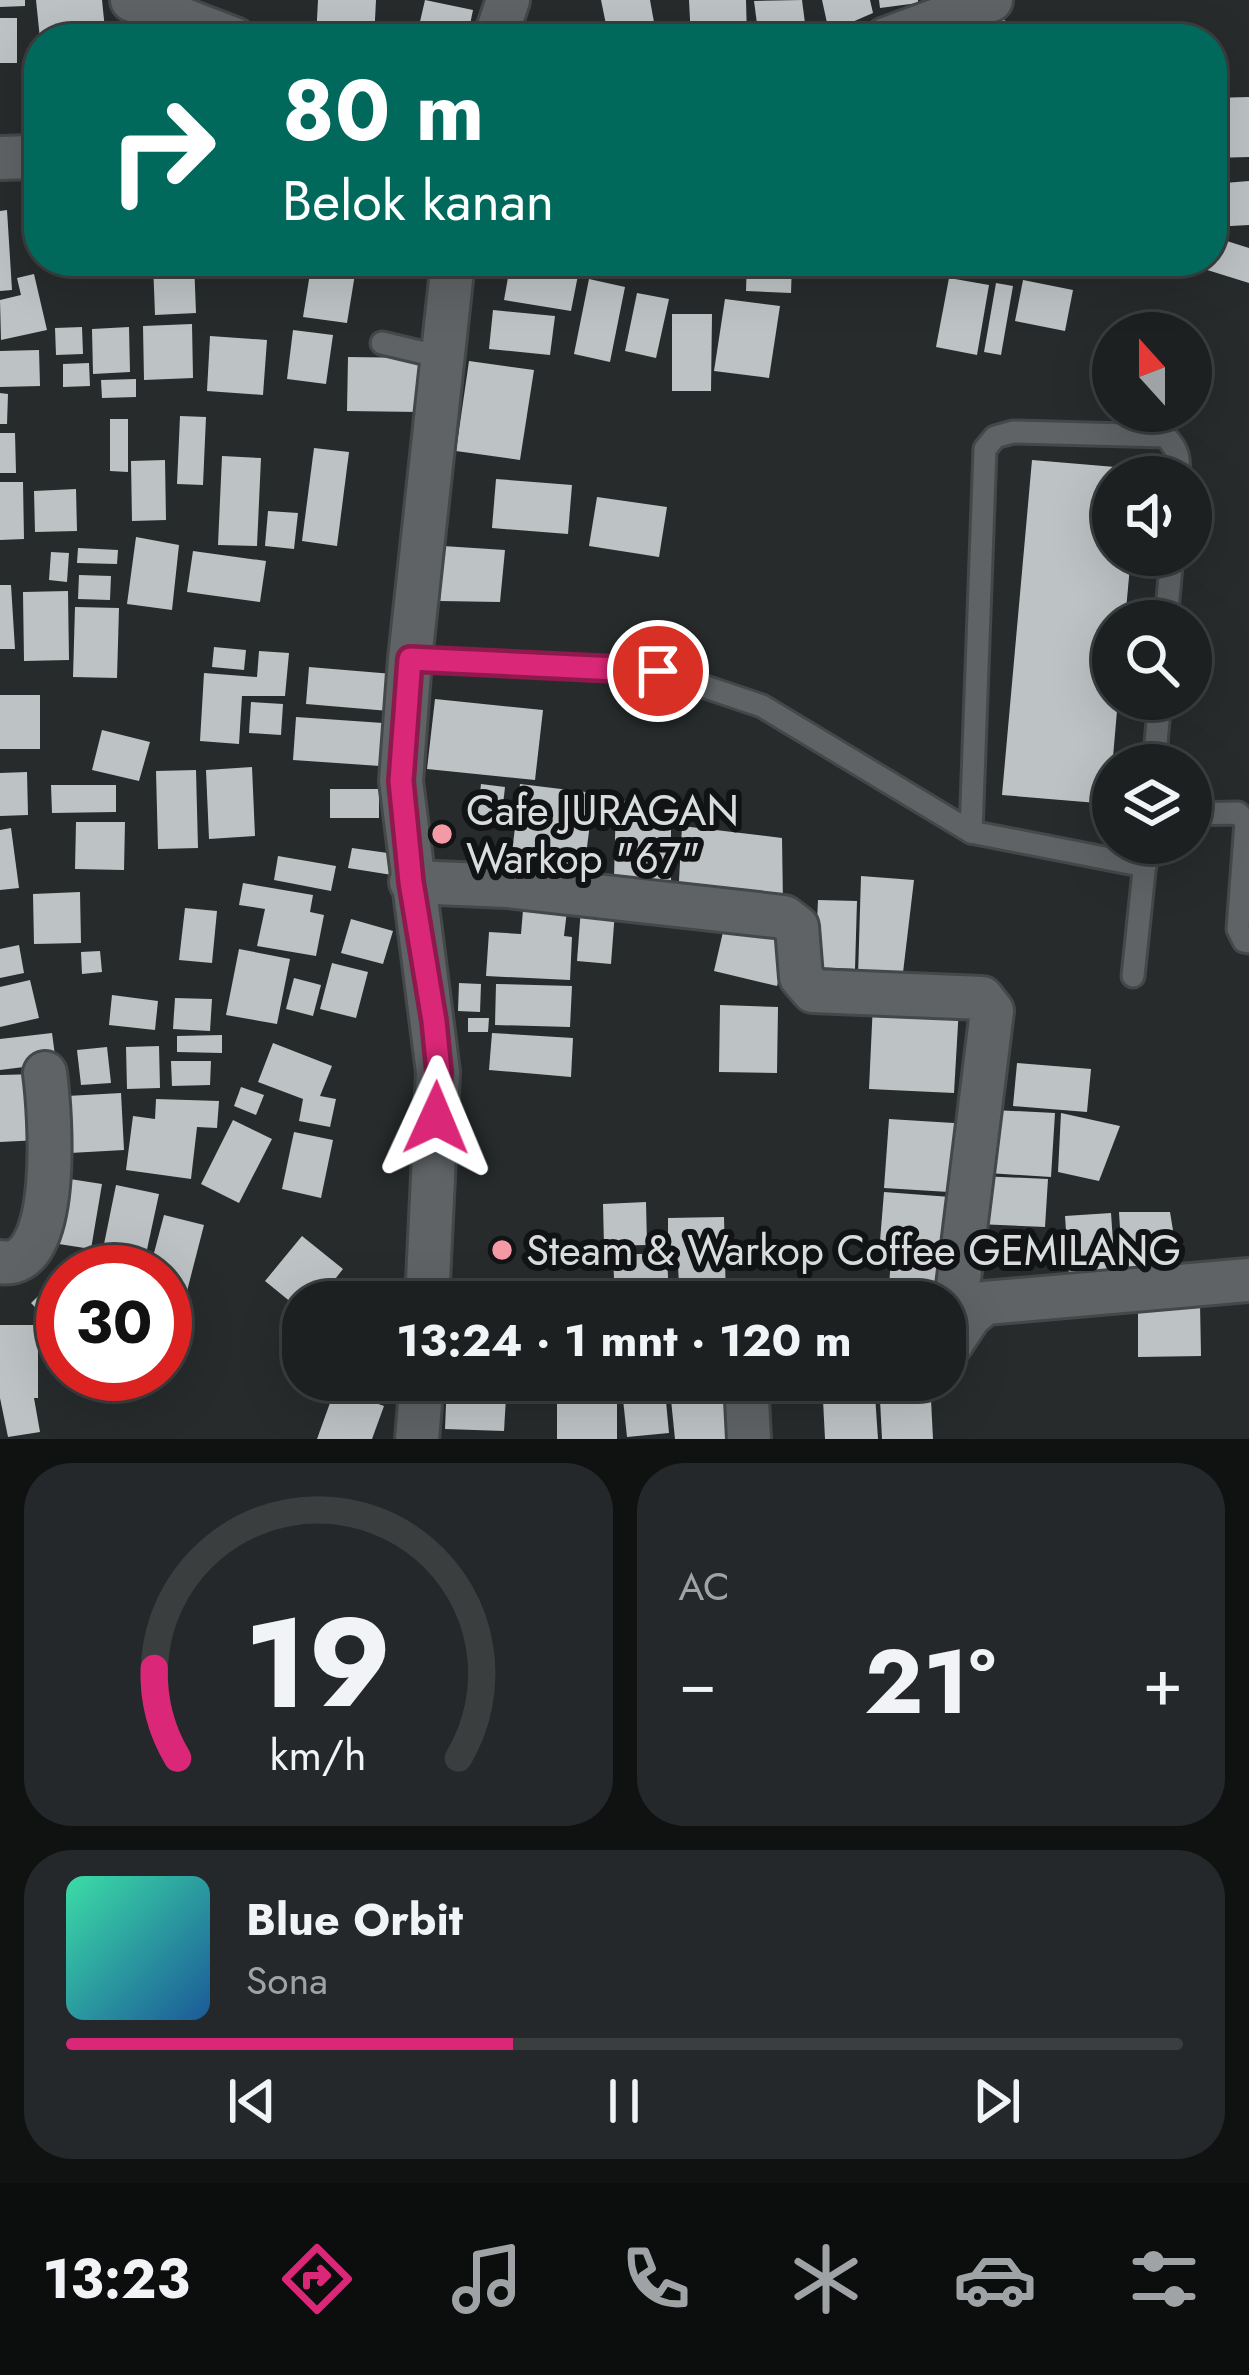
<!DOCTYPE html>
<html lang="id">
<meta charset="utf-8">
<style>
body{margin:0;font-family:Jost,sans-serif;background:#25282a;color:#f1f3f6;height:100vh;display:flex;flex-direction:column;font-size:45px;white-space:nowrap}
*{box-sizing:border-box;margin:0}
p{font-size:39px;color:#a0a3a5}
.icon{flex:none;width:66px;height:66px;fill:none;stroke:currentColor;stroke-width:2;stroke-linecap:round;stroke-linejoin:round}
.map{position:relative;height:1439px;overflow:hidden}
.panel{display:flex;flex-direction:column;gap:24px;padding:24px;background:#101212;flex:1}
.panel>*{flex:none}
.guide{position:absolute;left:24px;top:24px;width:1203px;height:252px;border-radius:48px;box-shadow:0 12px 48px #0002,0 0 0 3px #3b3e3f;background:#00695c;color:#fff;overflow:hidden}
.needle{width:78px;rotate:339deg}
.controls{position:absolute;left:1092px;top:312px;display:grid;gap:24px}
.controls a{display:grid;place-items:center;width:120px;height:120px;border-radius:50%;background:#1d2021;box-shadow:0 12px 48px #0002,0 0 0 3px #3b3e3f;font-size:60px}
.speed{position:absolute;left:36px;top:1245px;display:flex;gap:24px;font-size:60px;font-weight:700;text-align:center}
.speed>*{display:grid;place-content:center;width:156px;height:156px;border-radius:50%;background:#1d2021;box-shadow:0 12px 48px #0002,0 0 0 3px #3b3e3f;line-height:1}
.speed .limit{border:18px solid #d22;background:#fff;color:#111}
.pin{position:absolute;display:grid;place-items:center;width:102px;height:102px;color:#fff;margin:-51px;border:6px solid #fff;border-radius:50%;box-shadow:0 3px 12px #0007}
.me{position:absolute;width:132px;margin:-66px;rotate:1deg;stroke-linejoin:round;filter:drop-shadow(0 0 9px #0008)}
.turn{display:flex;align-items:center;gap:42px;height:252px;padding:0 60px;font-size:54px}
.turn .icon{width:156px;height:156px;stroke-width:2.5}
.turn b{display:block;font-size:84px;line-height:102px}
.big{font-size:90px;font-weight:700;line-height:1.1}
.panel .card{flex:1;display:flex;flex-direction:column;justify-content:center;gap:18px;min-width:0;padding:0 42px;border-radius:48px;background:#25282a}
.panel .dial{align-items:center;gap:0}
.dial svg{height:312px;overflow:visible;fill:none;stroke:#3b3e3f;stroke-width:7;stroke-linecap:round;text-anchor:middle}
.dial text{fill:#f1f3f6;stroke:none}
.song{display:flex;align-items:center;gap:36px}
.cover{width:144px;height:144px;border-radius:18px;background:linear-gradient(135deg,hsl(160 70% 55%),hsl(210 70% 35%))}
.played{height:12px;border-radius:6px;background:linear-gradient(90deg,#db2777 40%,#3b3e3f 40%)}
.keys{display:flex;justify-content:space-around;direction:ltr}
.heat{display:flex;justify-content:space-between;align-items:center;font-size:66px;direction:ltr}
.panel .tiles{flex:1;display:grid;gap:24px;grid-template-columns:1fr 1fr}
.card:last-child{grid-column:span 2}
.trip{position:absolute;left:282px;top:1281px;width:684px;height:120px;border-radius:48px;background:#1d2021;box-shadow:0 12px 48px #0002,0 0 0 3px #3b3e3f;font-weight:700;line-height:120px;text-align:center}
.tab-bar{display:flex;height:192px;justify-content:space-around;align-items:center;background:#0c0d0d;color:#a0a3a5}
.tab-bar .icon{width:84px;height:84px}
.tab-bar .current{color:#db2777}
.tab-bar b{font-size:54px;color:#f1f3f6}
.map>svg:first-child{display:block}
.building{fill:#bdc2c4}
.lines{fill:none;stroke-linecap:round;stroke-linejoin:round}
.service-casing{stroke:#454849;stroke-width:27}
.minor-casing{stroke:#454849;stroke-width:48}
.service{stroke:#5f6365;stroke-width:21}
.minor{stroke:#5f6365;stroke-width:42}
.route-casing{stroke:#8e194d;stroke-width:30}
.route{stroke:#db2777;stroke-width:21}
.poi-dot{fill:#f49aa6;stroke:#111314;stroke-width:4.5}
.labels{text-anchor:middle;stroke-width:12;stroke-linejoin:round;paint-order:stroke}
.poi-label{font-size:42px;fill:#daddde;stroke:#111314;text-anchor:start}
</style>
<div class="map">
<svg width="1249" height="1439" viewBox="0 0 1249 1439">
<rect width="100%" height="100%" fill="#272b2c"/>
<g class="building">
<path d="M0,0h25v6l-25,1z"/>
<path d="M36,0h66l4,39h-66z"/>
<path d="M318,0h58l-2,39h-58z"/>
<path d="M425,0l48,10 -6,29h-51z"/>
<path d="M601,0h49l7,39h-48z"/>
<path d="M689,0h57l1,39h-56z"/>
<path d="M802,0l5,39h-48l-5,-38z"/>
<path d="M822,0h48l3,13 -44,19z"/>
<path d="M879,0h39v3l-38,5z"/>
<path d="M982,13l36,12 -4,14h-41z"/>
<rect x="0" y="18" width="17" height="45"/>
<path d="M39,81v24h-4l-4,-22z"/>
<path d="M1249,97v60l-37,1v-60z"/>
<path d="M1249,181v44l-37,2v-43z"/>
<path d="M39,187v63h-2l-14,-59z"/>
<path d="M7,210l5,80 -12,1v-80z"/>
<path d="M1214,237l35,11v35l-45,-14 3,-8h5z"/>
<path d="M194,261l2,52 -41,2 -2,-53z"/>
<path d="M511,261l68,9 -8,41 -67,-11z"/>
<rect x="644" y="261" width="41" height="6"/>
<path d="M747,261h45l-1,32 -45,-2z"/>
<path d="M1022,261h70l-3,18 -68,-12z"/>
<path d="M311,267l44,7 -8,49 -44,-6z"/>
<path d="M34,274l13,56 -46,10 -1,-40 21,-5 -4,-17z"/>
<path d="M949,278l40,7 -12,70 -41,-8z"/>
<path d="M589,279l36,8 -15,75 -36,-8z"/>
<path d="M1023,280l50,10 -8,41 -50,-10z"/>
<path d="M996,283l17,3 -12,69 -17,-3z"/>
<path d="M637,293l32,6 -13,59 -31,-7z"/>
<path d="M725,299l55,7 -11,72 -55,-7z"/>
<path d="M493,310l62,6 -5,39 -61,-6z"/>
<path d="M672,314h40l-1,77h-39z"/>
<path d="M192,324l1,54 -49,2 -1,-54z"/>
<path d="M82,327l1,27 -27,1 -1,-27z"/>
<path d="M129,327l1,45 -37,2 -1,-45z"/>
<path d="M293,330l40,5 -7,49 -39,-5z"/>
<path d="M210,336l57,4 -4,55 -56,-4z"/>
<path d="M39,350l1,36 -40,1v-36z"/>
<path d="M348,357l72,1 -1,54 -72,-1z"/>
<path d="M469,361l65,9 -14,90 -64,-9z"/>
<path d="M89,363l1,23 -27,1v-23z"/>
<path d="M136,379v18l-34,1 -1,-18z"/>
<path d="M0,393l8,1 -1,30h-7z"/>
<path d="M180,416l26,1 -3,68 -26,-1z"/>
<path d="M110,419h18v53l-18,-1z"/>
<path d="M0,433h15l1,40h-16z"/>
<path d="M314,448l35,4 -12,94 -35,-5z"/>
<path d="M222,456l39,2 -4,88 -39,-1z"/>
<path d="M165,460l1,60 -34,1 -1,-60z"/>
<path d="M1032,460l107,9 -1,8h-25v78h18l-6,66h-12v78h5l-9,105 -107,-9z"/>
<path d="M496,479l76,6 -4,49 -76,-6z"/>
<path d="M0,482h23l1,57 -24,1z"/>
<path d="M76,489l1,42 -42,1 -1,-41z"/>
<path d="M597,497l70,10 -8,50 -70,-11z"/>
<path d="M268,511l30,2 -4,36 -29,-3z"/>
<path d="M136,537l43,8 -7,65 -45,-6z"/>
<path d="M443,546l62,4 -5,52 -60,-1z"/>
<path d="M78,548l40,2 -1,14 -40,-1z"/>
<path d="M193,551l73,10 -6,41 -73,-10z"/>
<path d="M51,552l18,1 -2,29 -18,-2z"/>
<path d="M79,575l32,1 -1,24 -32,-1z"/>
<path d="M0,585h11l4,64h-15z"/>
<path d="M68,591l1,69 -45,1 -1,-69z"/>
<path d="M75,607l44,1 -2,70 -44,-1z"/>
<path d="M214,647l32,3 -2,20 -32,-3z"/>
<path d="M259,651l30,2 -4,43h-43l-3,48 -39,-3 4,-68 53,4z"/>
<path d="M309,667l84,7 -4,37 -83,-7z"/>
<rect x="0" y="695" width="40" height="54"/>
<path d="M435,699l108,11 -8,70 -108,-11z"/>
<path d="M251,702l32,2 -2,31 -32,-2z"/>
<path d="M296,717l87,6 -3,43 -87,-6z"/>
<path d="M102,730l48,12 -11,39 -47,-11z"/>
<path d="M252,767l3,69 -46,3 -3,-69z"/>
<path d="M196,770l2,78 -40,1 -2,-78z"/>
<path d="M27,772l1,43 -28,1v-43z"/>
<path d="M481,784l24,3 -4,36 -24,-3z"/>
<path d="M520,784l74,9 -10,77 -73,-8z"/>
<path d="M51,785h65v27l-64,1z"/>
<rect x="330" y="789" width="49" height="29"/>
<path d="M616,800l55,5v75l-57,-2z"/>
<path d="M76,822h49l-1,48 -49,-1z"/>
<path d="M682,826l100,12 1,67 -105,-6z"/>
<path d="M11,828l8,60 -19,2v-60z"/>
<path d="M352,848l43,6 -3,21 -44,-7z"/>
<path d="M278,856l58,10 -5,25 -57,-11z"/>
<path d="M861,876l53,4 -12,101 -44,-5z"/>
<path d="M243,883l70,12 -3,17 14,3 -8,41 -59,-10 8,-37 -26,-4z"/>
<path d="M80,892l1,51 -47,1 -1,-50z"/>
<path d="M524,898l44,4 -4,34 8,1 -2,43 -84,-4 3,-44 32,2z"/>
<path d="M818,900l39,1 -2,68 -40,-2z"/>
<path d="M185,908l32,3 -5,52 -33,-3z"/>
<path d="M581,908l34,3 -4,53 -34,-3z"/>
<path d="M351,919l42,12 -10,33 -42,-11z"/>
<path d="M726,919l63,14 -12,53 -63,-15z"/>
<path d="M19,945l5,28 -24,5v-29z"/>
<path d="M239,949l51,10 -13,65 -51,-9z"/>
<path d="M100,951l2,21 -20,2 -1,-22z"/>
<path d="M332,963l36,9 -12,46 -36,-9z"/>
<path d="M294,978l27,7 -8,31 -27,-7z"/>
<path d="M30,980l9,38 -39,9v-40z"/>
<path d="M459,983l22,1 -1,28 -22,-1z"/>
<path d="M496,984l76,2 -2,41 -75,-2z"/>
<path d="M112,995l46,6 -3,29 -46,-5z"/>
<path d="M175,998l37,1 -2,32 -37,-2z"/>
<path d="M873,1003l86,4 -5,86 -85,-4z"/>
<path d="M720,1005l58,2 -1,66 -58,-1z"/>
<path d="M468,1018h21l-1,14h-20z"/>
<path d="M52,1033l4,30 -56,7v-31z"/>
<path d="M492,1033l81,5 -2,39 -82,-7z"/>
<path d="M222,1035v18l-45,-1v-16z"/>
<path d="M273,1043l59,23 -12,30 16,3 -6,28 -31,-6 4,-22 -45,-17z"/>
<path d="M159,1046l1,42 -33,1 -1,-42z"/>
<path d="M107,1047l4,36 -30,2 -4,-35z"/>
<path d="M171,1061h40l-1,24 -38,1z"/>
<path d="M1017,1063l74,6 -4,43 -74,-6z"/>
<path d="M38,1074l2,66 -40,2v-67z"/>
<path d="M241,1087l23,8 -8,20 -22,-9z"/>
<path d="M121,1093l3,57 -54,3 -3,-57z"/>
<path d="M156,1099l63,2 -2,27 -20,-1 -6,52 -65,-9 7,-54 22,3z"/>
<path d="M993,1110l62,3 -4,64 -63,-4z"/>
<path d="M1061,1113l59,13 -21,55 -41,-9z"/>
<path d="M889,1119l81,5 -5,69 -81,-5z"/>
<path d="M233,1120l39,19 -33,64 -38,-19z"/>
<path d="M294,1132l39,8 -12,58 -39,-9z"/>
<path d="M979,1176l69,3 -3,48 -68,-3z"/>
<path d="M57,1177l45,7 -11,65 -45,-7z"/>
<path d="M116,1185l43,9 -16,74 -42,-9z"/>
<path d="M884,1192l80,6 -23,104h-53l4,-60 -12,-1z"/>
<path d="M646,1202l1,43 -43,1 -1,-42z"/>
<path d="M1119,1212h51l10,61 -57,1z"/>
<path d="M1111,1213l4,58 -46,3 -4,-58z"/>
<path d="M164,1215l40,10 -18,70 -21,-5v-18h-16z"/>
<path d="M724,1217l2,85h-46l-3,-54 -9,1v-31z"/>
<path d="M302,1236l41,33 -26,33h-14v10l-38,-31z"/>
<path d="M667,1253l2,49h-54l-2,-47z"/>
<path d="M63,1272v64l-32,-33z"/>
<path d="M1200,1303l1,53 -63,1v-52z"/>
<path d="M0,1325h38v73h-4l6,34 -32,5 -8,-39z"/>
<path d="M447,1380h60l-3,51 -59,-2z"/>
<path d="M520,1380h29l2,14 -29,3z"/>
<rect x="557" y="1380" width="60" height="59"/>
<path d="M621,1380h43l5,53 -42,4z"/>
<path d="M669,1380h70l6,59h-70z"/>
<path d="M822,1380h52l4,59h-53z"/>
<path d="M879,1380h51l3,59h-51z"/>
<path d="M335,1389l49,17 -12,33h-55z"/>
</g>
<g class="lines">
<g class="service-casing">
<g id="service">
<path d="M382,343l59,14"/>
<path d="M1166,621l6,-66"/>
<path d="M410,659l248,12 104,35 209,126 174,34"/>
<path d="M1154,765l6,-66"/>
<path d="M1191,814l47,-1 8,9 -8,107 6,12 5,1"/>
<path d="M971,832l14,-383 10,-12 18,-5 152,4c13,13 15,23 13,41"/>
<path d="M1133,976l14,-133"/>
</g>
</g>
<g class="minor-casing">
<g id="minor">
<path d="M132,0l102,39"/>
<path d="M495,39l13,-39"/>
<path d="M886,39l105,-39"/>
<path d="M0,158l32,-1"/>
<path d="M411,882l97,4 276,31 13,10 4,50 12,14 169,7 10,13 -41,332"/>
<path d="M0,1262c63,11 50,-151 45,-189"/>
<path d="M427,1302l11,-230 -37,-291 9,-122 43,-398"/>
<path d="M952,1342l18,-27 15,-12 264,-23"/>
<path d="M746,1380l3,59"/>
<path d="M417,1439l5,-59"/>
</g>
</g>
<use href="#service" class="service"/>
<use href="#minor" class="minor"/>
</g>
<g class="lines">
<g class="route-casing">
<path id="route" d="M436,1118l3,-46 -5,-51 -23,-139 -10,-101 9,-122 248,12"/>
</g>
<use href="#route" class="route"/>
</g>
<g class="poi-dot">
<circle cx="442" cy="834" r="12"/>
<circle cx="502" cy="1250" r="12"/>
</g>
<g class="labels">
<g class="poi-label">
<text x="466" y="825">Cafe JURAGAN<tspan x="466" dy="48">Warkop "67"</tspan></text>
<text x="526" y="1265">Steam &amp; Warkop Coffee GEMILANG</text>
</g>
</g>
</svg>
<div class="controls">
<a><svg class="needle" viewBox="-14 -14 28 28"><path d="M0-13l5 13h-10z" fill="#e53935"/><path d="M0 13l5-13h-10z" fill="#a0a3a5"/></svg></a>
<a><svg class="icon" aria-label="sound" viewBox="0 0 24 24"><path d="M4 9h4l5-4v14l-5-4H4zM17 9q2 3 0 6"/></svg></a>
<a><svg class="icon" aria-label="search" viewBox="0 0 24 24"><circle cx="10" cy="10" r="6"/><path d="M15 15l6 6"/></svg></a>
<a><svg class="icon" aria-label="layers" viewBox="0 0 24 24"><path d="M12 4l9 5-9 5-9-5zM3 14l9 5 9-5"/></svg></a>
</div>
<div class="speed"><div class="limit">30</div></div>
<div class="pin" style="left:658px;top:671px;background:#d93025"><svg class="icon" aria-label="arrive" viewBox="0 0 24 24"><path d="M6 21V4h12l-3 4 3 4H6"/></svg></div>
<svg class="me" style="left:436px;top:1118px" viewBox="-20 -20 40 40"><path d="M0-17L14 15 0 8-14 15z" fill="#db2777" stroke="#fff" stroke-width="4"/></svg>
<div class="trip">13:24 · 1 mnt · 120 m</div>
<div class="guide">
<div class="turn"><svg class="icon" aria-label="right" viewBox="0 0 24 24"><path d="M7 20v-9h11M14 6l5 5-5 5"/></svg><div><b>80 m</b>Belok kanan</div></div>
</div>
</div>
<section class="panel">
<div class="tiles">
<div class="card dial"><svg viewBox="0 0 100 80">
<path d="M14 69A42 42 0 1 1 86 69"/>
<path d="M14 69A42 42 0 0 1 8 46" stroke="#db2777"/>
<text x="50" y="56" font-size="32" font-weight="700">19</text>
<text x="50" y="72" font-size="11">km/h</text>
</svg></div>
<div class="card"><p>AC</p>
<div class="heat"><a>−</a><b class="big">21°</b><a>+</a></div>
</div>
<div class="card">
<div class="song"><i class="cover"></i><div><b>Blue Orbit</b><p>Sona</p></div></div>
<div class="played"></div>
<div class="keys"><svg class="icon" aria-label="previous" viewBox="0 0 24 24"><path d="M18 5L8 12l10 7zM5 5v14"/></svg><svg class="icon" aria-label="pause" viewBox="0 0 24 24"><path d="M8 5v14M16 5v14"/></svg><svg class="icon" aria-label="next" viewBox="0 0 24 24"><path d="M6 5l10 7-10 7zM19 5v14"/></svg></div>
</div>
</div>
</section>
<nav class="tab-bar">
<b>13:23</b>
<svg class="icon current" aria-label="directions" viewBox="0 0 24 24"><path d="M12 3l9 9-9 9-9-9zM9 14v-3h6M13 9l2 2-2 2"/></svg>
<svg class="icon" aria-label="music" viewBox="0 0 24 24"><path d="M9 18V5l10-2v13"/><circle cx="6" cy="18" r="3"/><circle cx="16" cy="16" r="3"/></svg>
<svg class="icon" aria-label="phone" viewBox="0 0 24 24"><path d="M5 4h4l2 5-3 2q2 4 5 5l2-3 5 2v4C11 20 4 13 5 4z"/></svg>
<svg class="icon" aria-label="climate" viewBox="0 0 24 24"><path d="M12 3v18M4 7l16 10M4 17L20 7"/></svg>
<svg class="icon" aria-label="car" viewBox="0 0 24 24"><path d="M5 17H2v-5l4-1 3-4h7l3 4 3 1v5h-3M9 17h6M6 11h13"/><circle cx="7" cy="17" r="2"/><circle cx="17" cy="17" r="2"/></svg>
<svg class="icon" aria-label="filters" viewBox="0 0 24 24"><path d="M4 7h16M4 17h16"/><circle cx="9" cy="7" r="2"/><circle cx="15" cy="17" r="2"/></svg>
</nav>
